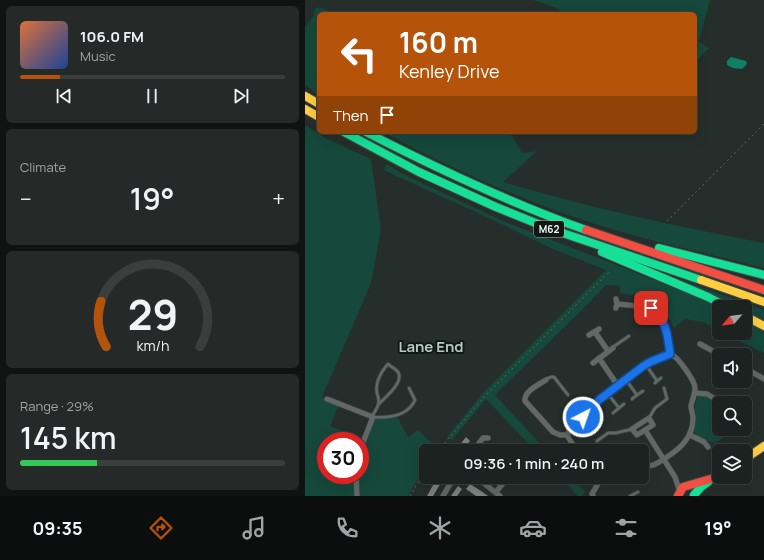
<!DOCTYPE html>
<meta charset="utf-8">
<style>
body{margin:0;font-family:Manrope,sans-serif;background:#252a29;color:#f1f3f6;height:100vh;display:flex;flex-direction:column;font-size:15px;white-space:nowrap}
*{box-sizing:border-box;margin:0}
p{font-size:13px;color:#a0a4a5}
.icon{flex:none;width:22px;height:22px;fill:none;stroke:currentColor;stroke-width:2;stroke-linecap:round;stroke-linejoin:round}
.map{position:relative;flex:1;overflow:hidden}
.details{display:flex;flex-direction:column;gap:6px;padding:6px;background:#0f1312;width:305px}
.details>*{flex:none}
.hud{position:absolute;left:12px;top:12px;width:380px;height:122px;border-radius:6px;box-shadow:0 4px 16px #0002,0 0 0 1px #3a3f3e;background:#b45309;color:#fff;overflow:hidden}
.needle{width:26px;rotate:242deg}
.buttons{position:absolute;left:407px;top:300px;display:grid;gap:8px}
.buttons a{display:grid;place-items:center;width:40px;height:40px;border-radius:6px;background:#1c2220;box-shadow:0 4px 16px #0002,0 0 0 1px #3a3f3e;font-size:20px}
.speed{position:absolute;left:12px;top:432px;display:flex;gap:8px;font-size:20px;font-weight:700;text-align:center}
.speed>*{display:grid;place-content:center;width:52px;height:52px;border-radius:50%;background:#1c2220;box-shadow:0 4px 16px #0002,0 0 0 1px #3a3f3e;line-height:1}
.speed .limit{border:6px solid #d22;background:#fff;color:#111}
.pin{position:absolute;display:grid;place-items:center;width:34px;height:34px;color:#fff;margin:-17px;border-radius:8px;box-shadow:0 2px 6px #0006}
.me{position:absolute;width:44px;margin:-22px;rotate:41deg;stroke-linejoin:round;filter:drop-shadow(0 0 3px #0008)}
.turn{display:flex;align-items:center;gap:14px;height:84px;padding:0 16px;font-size:18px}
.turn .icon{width:52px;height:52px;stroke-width:2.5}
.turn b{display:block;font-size:28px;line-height:34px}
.then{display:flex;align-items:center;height:38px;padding:0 16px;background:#0003;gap:8px;font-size:15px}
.big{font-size:30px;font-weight:600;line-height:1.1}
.details .tile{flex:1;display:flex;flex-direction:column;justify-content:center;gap:6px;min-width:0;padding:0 14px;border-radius:6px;background:#252a29}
.details .dial{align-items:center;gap:0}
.dial svg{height:104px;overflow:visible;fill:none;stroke:#3a3f3e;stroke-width:7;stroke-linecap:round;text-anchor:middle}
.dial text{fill:#f1f3f6;stroke:none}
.song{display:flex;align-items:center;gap:12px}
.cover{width:48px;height:48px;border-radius:6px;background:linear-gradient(135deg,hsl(20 70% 55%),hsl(220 70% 35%))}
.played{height:4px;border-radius:2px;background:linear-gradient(90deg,#b45309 15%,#3a3f3e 15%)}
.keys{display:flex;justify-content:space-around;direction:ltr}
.heat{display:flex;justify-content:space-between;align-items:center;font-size:22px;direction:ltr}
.charge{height:6px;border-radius:3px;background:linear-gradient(90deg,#34c759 29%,#3a3f3e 0)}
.trip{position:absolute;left:114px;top:444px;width:230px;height:40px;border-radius:6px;background:#1c2220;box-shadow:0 4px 16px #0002,0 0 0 1px #3a3f3e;font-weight:600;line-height:40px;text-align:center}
.dock{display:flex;height:64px;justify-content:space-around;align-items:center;background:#0b0e0d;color:#a0a4a5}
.dock .icon{width:28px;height:28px}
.dock .active{color:#b45309}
.dock b{font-size:18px;color:#f1f3f6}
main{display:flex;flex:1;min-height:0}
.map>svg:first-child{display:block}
.green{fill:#16483b}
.water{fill:#117e67}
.building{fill:#7b827f}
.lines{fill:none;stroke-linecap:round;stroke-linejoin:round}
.lane-casing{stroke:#444b48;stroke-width:4}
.street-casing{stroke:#444b48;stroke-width:6}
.fast-casing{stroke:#444b48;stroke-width:10}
.slow-casing{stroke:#444b48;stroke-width:10}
.jam-casing{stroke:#444b48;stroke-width:10}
.path{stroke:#616664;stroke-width:1;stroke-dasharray:2 3;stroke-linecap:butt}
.lane{stroke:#626866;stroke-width:2.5}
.street{stroke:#626866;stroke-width:5}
.fast{stroke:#16e098;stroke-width:8}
.slow{stroke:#ffcf43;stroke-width:8}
.jam{stroke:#f24e42;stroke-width:8}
.route-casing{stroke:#114b97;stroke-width:10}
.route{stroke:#1a73e8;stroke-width:7}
.labels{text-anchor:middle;stroke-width:4;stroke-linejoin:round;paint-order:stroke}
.shield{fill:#111715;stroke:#acb4b0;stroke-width:1}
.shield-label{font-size:10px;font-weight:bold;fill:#eef7f3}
.district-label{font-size:15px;font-weight:bold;fill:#b5c7c1;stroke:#111715}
</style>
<main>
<section class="details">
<div class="tile">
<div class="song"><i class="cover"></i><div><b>106.0 FM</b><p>Music</p></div></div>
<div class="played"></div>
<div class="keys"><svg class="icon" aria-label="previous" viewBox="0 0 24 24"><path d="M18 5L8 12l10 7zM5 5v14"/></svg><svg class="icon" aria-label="pause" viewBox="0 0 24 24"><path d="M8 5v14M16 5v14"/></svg><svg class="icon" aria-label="next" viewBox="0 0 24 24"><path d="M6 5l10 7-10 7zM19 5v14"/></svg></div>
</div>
<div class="tile"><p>Climate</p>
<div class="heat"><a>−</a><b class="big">19°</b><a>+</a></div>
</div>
<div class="tile dial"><svg viewBox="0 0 100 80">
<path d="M14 69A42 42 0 1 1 86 69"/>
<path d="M14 69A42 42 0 0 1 10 34" stroke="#b45309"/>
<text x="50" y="56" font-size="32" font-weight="700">29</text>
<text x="50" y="72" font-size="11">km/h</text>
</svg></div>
<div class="tile"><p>Range · 29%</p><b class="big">145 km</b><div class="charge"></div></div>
</section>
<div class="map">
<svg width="459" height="496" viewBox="0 0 459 496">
<rect width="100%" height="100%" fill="#262e2b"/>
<g class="green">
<path d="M229,0h176l-10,38 -2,3 11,7 -14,14v-48h-133l-3,-5z"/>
<path d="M11,7l10,2 4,5h-11v57l-4,2 4,4v18l-14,-10v-58l8,-10z"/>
<path d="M0,125l20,13 46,21 10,71 -10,53 -49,114 17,8 -9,21 32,13 -2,5v-3h-34v34h28v21h-49z"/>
<path d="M78,132h123l6,4 10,17 15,-2 -34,31c86,26 173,44 261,61v25c-66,-17 -134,-31 -199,-54 -63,-23 -123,-50 -182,-82z"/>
<path d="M81,164l21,12 96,45 188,73 28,14v22l-16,-8 -18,-3 -11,9 -5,-9 -8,-10 -22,-13 -19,-3v-7l-14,-1 -24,25 -87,85 52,56h-12l-49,-52 -34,41 -5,-3 36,-44 123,-123 -53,-21 -75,-36 -71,-32 -23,-11z"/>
<path d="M364,275l95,35v13l-19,-10v-6h-11z"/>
<path d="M440,321l19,11v21l-40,-20h21z"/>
<path d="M395,396l6,1 12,6 1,11 -4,3 4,5v7h5l4,5 -13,9c-8,-2 -16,-5 -21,-11l2,-13 -1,-13 2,-9z"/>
<path d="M90,416l3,2 9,18h3l8,-6 20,19 -2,2h-10v14l-18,31h-50l-1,-21h3v-22l13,-30 4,-4z"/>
<path d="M255,477h12l13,15 -4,4h-3z"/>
</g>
<path class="water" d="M426,57l15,4 1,3 -5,5 -9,-1 -6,-3v-4z"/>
<g class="building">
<path d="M161,437l4,4 -5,6 -3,4h-7z"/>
<path d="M132,478l5,3 -9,15h-6z"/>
<path d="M165,484l11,7 7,5h-12l-10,-7z"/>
<path d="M153,486l4,3 -5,7h-6z"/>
</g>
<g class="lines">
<g class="lane-casing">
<g id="lane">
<path d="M308,347l16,-11"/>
<path d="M341,365l11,16 -2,2"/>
<path d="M241,379l5,-2h3l14,18"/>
<path d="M321,380l11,15 -5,4"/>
<path d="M352,381l4,-3"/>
<path d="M303,394l11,14 -6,5"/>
<path d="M332,395l6,-4"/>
<path d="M314,408l5,-4"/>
<path d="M285,409l5,3 5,6 2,1"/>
<path d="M67,416c2,-3 5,-7 6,-11 2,-4 0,-8 -1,-12 -2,-11 4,-21 11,-29 3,3 8,5 10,8 7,10 -14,26 -20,33"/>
<path d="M68,417c15,1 35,-1 42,-17l-6,-12"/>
<path d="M344,418l6,-10 12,-9 -3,-11"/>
<path d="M292,441l11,-8h8l16,-4"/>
<path d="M325,496l8,-4"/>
</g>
</g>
<g class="street-casing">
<g id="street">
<path d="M312,304c41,3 49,7 53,50"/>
<path d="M311,308l1,-4 -1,-5"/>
<path d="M290,332l13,19"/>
<path d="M284,335l10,-6"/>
<path d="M395,344l20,11"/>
<path d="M294,358l19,28"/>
<path d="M288,363l20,-15"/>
<path d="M440,368l19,11"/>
<path d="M241,380c-8,5 -22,11 -21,21l28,31 7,3h8"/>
<path d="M390,393l12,1 15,9"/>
<path d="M22,399l46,18 -13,33"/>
<path d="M344,418l4,7 -16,10 -5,-6z"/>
<path d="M340,430l30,47 5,15"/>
<path d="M385,435l14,7 4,5"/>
<path d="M168,451l10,-13h5"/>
<path d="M272,451l-9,-14v-4l2,-6 11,-7 18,-20 43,-33 8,-5 16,-7 5,-1c7,3 24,27 24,34 0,7 -3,12 -4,18 0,4 2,8 2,12 0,19 -12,30 -26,39 -9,6 -14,10 -25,9"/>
<path d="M51,475l1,21"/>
<path d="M171,477l24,19"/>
<path d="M225,477l2,1"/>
<path d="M191,492l8,-10 10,-5"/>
<path d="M138,496l7,-12 11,-7"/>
<path d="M288,496l-1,-2 7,-12 -3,-5"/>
</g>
</g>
<g class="fast-casing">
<g id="fast">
<path d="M39,132l75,40 77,35 52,21 153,52"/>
<path d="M61,132c72,37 144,71 220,98"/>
<path d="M354,248l105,27"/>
<path d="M297,252l106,45 19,10"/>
<path d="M389,495l7,-8 7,-5"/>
</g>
</g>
<g class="slow-casing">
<g id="slow">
<path d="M0,96l14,8"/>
<path d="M0,109l14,8"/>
<path d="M396,280l63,22"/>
<path d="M440,316l19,10"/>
<path d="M440,459l19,-13"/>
</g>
</g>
<g class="jam-casing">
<g id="jam">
<path d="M281,230l178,60"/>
<path d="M373,496l5,-9 31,-9"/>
</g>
</g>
<g class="path">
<path d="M362,221l97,-97"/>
<path d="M133,451l46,-54 125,-125"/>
<path d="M105,496l16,-27"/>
</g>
<use href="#lane" class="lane"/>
<use href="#street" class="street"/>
<use href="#fast" class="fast"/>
<use href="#slow" class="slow"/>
<use href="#jam" class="jam"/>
</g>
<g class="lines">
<g class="route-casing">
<path id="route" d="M278,417l16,-17 43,-33 8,-5 20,-8c-2,-18 -4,-35 -19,-46"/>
</g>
<use href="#route" class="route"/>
</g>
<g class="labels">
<rect class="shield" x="229" y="221" width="30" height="16" rx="3"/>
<g class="shield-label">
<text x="244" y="233">M62</text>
</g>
<g class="district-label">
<text x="126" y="352">Lane End</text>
</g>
</g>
</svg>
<div class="buttons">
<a><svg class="needle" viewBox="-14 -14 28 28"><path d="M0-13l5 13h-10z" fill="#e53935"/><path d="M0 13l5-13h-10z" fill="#a0a4a5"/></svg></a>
<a><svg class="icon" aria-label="sound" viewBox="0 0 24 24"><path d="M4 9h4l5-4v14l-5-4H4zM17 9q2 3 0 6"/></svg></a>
<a><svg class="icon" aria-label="search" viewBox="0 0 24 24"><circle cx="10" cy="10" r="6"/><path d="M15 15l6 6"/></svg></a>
<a><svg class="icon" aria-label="layers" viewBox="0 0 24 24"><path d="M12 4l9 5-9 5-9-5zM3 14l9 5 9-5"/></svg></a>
</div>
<div class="speed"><div class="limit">30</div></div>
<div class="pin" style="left:346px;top:308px;background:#d93025"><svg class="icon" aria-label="arrive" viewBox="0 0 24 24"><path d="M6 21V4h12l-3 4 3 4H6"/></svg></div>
<svg class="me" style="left:278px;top:417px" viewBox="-20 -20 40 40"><circle r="17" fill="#1a73e8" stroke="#fff" stroke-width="3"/><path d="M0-11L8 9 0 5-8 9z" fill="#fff"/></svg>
<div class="trip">09:36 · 1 min · 240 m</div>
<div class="hud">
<div class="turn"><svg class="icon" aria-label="left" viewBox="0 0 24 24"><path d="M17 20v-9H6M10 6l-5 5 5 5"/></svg><div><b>160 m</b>Kenley Drive</div></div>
<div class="then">Then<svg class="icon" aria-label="arrive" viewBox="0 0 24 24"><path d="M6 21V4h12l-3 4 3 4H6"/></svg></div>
</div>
</div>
</main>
<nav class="dock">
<b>09:35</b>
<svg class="icon active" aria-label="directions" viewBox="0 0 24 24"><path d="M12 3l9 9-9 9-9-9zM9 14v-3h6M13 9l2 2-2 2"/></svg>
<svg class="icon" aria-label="music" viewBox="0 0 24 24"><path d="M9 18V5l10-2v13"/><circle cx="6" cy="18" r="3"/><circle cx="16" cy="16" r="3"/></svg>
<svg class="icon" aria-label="phone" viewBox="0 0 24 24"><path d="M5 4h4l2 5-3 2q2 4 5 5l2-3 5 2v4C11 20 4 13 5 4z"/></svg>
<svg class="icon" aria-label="climate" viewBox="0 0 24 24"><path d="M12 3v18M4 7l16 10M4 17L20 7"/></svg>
<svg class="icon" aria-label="car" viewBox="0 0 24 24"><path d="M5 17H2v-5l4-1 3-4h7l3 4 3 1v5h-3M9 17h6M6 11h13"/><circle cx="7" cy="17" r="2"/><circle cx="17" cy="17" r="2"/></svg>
<svg class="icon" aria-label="filters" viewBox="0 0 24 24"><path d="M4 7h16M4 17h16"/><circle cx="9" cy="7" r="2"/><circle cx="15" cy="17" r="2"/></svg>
<b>19°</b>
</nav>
